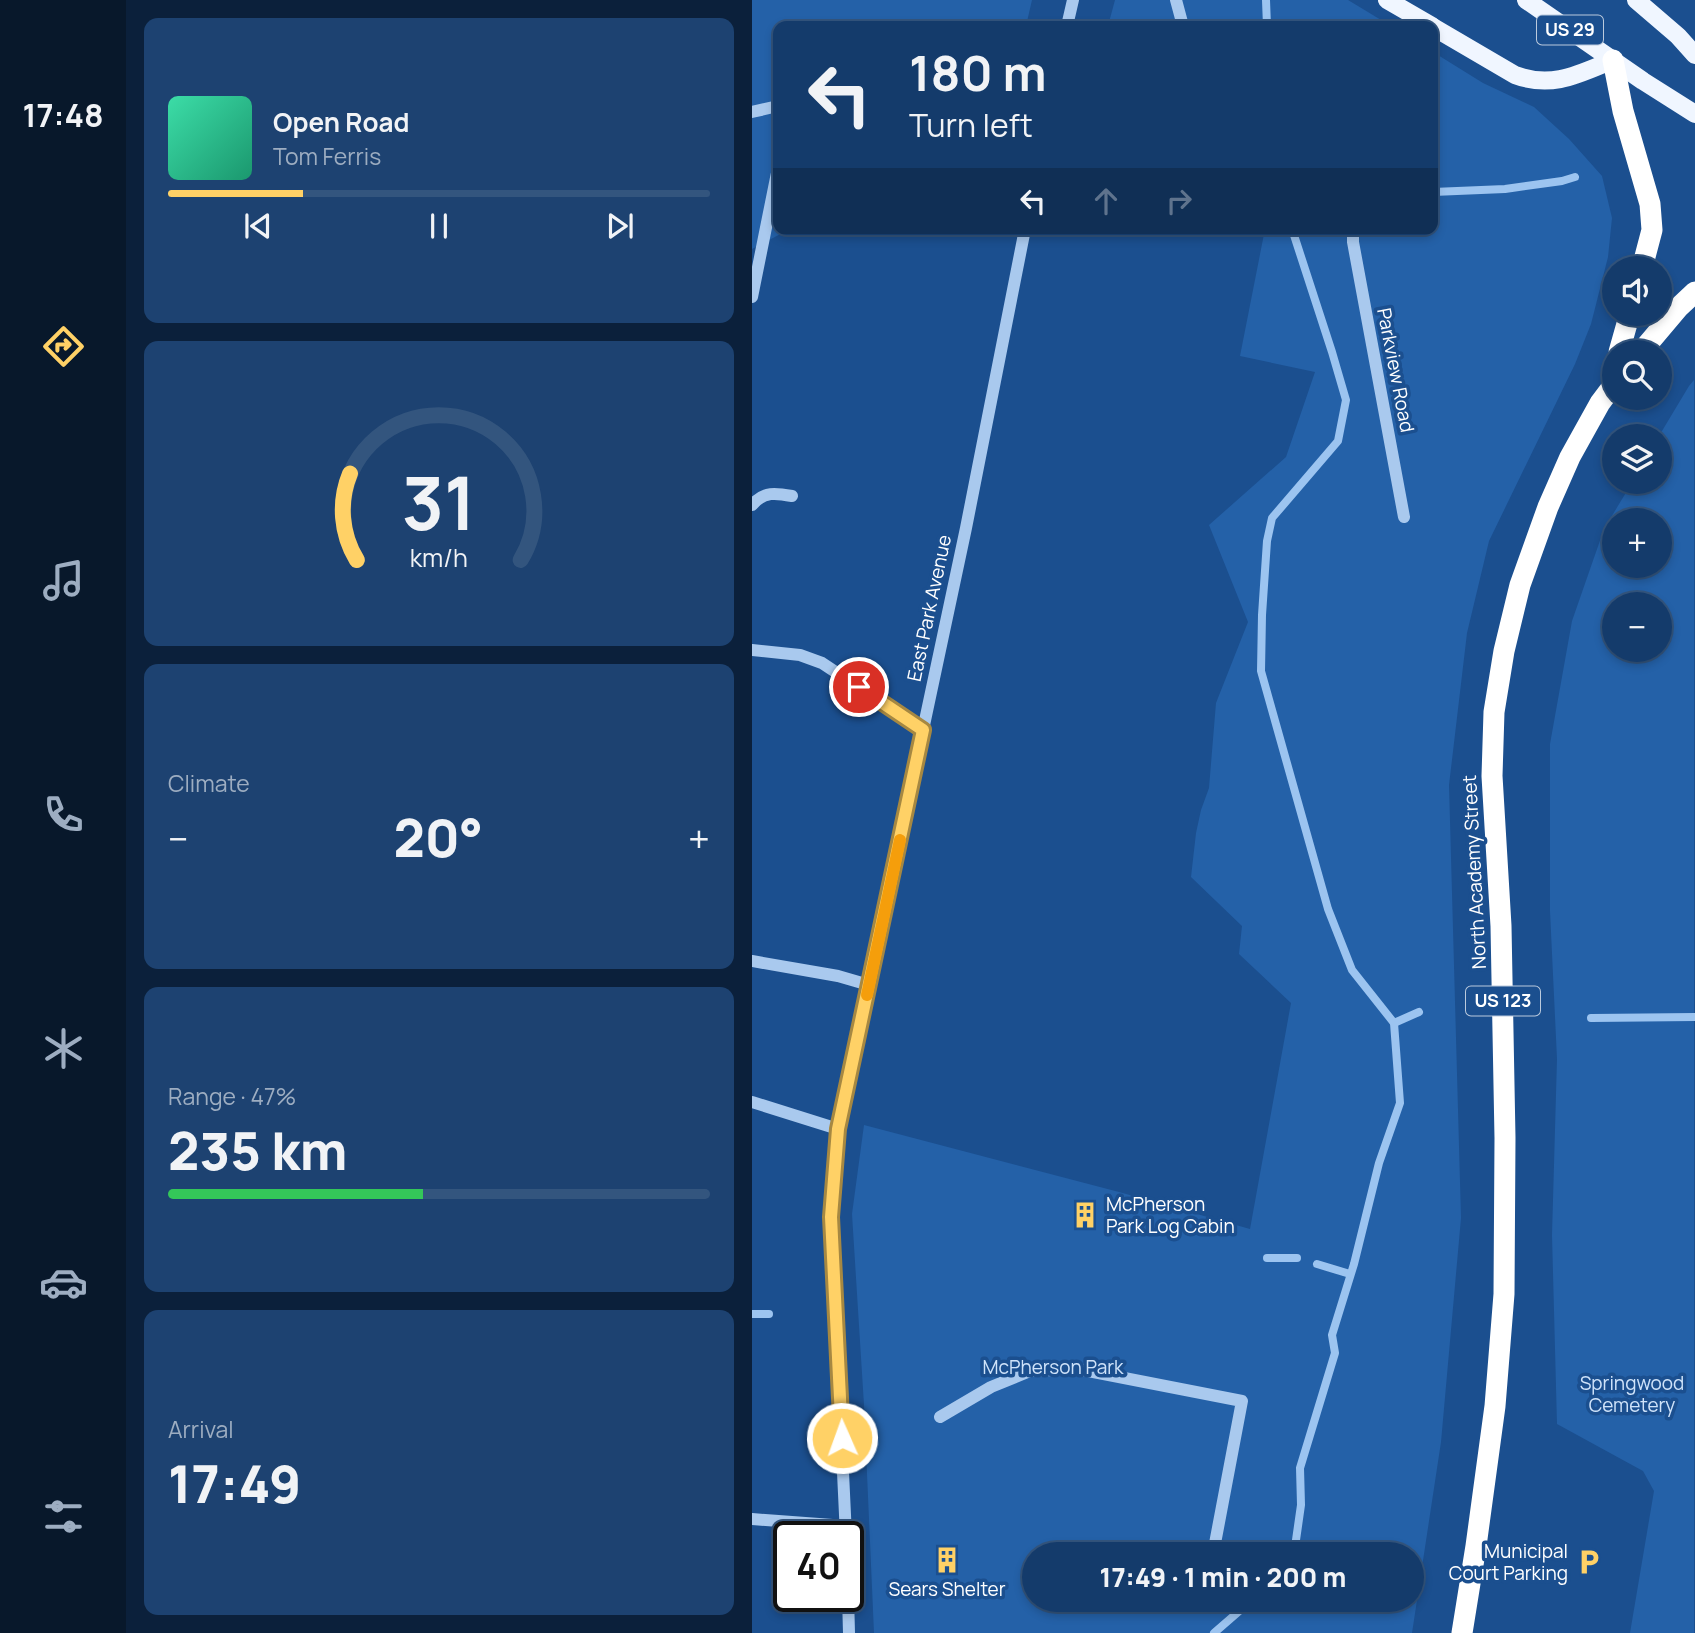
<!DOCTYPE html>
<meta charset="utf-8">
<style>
body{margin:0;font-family:Manrope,sans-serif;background:#1d4271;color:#f1f3f6;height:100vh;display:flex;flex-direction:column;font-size:26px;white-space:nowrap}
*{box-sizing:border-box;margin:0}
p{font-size:23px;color:#9dadc1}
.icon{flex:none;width:38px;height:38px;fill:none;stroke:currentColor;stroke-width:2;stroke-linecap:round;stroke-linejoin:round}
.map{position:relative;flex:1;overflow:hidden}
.side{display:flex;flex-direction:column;gap:18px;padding:18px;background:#0b203b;width:626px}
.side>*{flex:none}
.guide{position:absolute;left:21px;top:21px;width:665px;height:214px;border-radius:14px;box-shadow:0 4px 10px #0003,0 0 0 2px #33557e;background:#143b6b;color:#f1f3f6;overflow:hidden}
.controls{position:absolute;left:850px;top:256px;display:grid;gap:14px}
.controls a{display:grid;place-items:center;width:70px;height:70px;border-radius:50%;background:#143b6b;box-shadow:0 4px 10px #0003,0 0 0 2px #33557e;font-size:35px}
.speed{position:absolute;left:21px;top:1521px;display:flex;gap:14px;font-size:35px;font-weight:700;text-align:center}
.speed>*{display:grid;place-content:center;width:91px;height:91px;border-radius:50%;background:#143b6b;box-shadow:0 4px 10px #0003,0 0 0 2px #33557e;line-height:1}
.speed .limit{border:4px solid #111;border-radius:10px;background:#fff;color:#111}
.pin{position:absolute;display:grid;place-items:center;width:60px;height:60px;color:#fff;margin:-30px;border:4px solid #fff;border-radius:50%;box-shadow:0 2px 7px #0007}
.me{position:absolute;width:77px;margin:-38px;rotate:358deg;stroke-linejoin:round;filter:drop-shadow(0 0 5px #0008)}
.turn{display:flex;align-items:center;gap:24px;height:147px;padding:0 21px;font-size:32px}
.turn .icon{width:91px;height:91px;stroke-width:2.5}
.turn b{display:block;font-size:49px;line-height:60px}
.lanes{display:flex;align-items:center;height:66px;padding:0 21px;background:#0003;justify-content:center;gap:35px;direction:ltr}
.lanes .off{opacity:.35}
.big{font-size:52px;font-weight:800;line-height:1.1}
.side .card{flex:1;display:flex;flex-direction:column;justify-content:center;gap:10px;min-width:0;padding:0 24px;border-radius:14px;background:#1d4271}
.side .dial{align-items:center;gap:0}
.dial svg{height:182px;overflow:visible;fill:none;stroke:#33557e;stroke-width:7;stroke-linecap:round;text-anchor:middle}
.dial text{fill:#f1f3f6;stroke:none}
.song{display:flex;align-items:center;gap:21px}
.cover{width:84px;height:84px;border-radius:10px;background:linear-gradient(135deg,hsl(160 70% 55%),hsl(160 70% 35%))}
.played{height:7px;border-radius:4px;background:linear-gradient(90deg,#ffd166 25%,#33557e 25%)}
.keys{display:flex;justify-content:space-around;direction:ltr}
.heat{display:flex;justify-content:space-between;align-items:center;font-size:38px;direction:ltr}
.charge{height:10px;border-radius:5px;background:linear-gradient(90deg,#34c759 47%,#33557e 0)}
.trip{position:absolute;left:270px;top:1542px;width:402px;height:70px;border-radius:35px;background:#143b6b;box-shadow:0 4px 10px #0003,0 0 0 2px #33557e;font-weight:800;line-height:70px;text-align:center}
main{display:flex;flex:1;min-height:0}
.dock{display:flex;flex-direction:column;width:126px;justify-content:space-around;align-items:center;background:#08182b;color:#9dadc1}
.dock .icon{width:49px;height:49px}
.dock .current{color:#ffd166}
.dock b{font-size:32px;color:#f1f3f6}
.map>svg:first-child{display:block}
.green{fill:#2461a8;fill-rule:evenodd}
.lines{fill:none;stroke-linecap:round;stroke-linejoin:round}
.stream{stroke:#9cc4f0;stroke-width:8}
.minor{stroke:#a9c9ee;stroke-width:12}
.major{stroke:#f0f6ff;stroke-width:18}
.highway{stroke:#fff;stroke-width:21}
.route-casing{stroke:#a68842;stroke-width:18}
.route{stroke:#ffd166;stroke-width:12}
.slow{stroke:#f59e0b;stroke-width:12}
.labels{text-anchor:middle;stroke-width:7;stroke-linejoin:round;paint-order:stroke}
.shield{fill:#1b4f8f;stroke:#bbcadd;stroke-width:2}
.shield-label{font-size:18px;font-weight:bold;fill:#fff}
.street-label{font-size:19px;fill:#fff;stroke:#1b4f8f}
.poi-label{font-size:19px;fill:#fff;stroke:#1b4f8f;text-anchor:start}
.park-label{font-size:19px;fill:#cfe3fa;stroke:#1b4f8f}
</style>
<main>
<nav class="dock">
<b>17:48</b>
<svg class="icon current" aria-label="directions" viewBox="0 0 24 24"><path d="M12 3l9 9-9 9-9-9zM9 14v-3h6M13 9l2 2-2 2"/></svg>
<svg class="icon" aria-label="music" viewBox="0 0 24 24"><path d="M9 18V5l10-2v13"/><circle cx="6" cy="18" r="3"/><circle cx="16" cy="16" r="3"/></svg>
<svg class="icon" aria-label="phone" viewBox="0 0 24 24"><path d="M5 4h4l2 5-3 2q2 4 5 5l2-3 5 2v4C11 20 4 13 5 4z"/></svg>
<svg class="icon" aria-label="climate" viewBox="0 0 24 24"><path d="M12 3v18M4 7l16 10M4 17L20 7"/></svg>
<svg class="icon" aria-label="car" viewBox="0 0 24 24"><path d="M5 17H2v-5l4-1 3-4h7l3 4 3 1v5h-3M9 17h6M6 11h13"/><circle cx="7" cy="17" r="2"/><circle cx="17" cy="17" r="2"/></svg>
<svg class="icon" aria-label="filters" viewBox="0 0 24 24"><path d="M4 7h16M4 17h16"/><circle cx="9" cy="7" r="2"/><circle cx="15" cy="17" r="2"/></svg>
</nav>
<section class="side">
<div class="card">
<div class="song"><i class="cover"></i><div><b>Open Road</b><p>Tom Ferris</p></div></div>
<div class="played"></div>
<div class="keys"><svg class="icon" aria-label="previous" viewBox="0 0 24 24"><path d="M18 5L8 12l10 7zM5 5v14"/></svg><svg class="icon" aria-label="pause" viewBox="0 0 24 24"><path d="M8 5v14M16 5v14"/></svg><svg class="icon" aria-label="next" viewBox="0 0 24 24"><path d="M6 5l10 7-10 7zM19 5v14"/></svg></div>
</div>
<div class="card dial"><svg viewBox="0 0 100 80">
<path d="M14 69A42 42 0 1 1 86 69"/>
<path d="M14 69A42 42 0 0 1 11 31" stroke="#ffd166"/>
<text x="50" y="56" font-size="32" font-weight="700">31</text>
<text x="50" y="72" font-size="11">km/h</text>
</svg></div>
<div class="card"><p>Climate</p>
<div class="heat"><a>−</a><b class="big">20°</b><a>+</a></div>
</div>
<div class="card"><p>Range · 47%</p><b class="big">235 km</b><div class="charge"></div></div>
<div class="card"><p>Arrival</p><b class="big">17:49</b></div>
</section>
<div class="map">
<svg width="943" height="1633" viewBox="0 0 943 1633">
<rect width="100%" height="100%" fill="#1b4f8f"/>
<g class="green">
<path d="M0,0h280l-6,26h-248v203h12l-38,20z"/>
<path d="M363,0h233l43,26h-283z"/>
<path d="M681,52l50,31 51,24 35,32 33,37 10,42 -4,39 -17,67 -16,40 -86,177 -22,92 -18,152 12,433 -20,224 -29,191h-538l-10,-228 -12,-191 12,-89 255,67 131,37 41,-226 -52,-49 3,-28 -51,-49 5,-44 5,-23 8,-22 7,-85 32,-81 -39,-97 77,-68 29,-85 -75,-16 25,-127h168zM282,1554h378v46h-378z"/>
<path d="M942,380v1253h-64l24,-142 -11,-20 -86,-47 -5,-189 5,-176 -7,-148v-167l22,-123 32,-92 29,-48h27l-1,-45 30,-50zM863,520h45v45h-45zM863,604h45v45h-45z"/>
</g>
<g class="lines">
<g class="stream">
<path d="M514,0l1,26"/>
<path d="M681,192l72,-3 57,-8 13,-4"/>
<path d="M540,229l40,123 14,48 -8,41 -66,77 -5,23 -5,74 -1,56 67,238 24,61 42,53 6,80 -21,60 -25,101 -22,71 3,18 -35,115 1,37 -7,49"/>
<path d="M839,1018l104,-1"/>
<path d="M642,1023l25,-11"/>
<path d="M515,1258h30"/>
<path d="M565,1264l33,10"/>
<path d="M0,1314h17"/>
<path d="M462,1633l38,-33"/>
</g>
<g class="minor">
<path d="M424,0l7,26"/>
<path d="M315,26l6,-26"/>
<path d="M0,112l26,-6"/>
<path d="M601,229v13l51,275"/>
<path d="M0,297l26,-129"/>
<path d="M0,505c12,-14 24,-12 40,-9"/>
<path d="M0,650l48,5 22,8 101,67"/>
<path d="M0,961l86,15 31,9"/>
<path d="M0,1102l86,27"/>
<path d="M188,1417l51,-30 39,-16 48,-2 164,32 -29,153"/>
<path d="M0,1519l94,7"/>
<path d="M94,1536l-15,-319 7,-88 128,-601 59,-299"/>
<path d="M96,1596l1,37"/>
</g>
<g class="major">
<path d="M635,0l45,26"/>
<path d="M774,0l117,81 52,33"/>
<path d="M884,0l42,36 17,19"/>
<path d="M681,27l82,48c37,14 64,-1 98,-15"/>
</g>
<g class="highway">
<path d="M861,60l10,51 27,93 2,26 -10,38"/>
<path d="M867,352l11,-39"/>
<path d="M889,352l38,-45 16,-15"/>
<path d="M710,1633l14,-87 19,-140 9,-112 1,-156 -4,-212 -9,-150 2,-64 10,-61 16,-66 28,-78 22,-50 30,-54 15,-20"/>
</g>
</g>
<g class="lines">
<g class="route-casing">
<path id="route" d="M90,1438l-11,-221 7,-88 85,-399 -64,-43"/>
</g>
<use href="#route" class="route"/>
<path class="slow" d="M115,995l33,-155"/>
</g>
<defs>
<g id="building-bare" transform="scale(2.1)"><path d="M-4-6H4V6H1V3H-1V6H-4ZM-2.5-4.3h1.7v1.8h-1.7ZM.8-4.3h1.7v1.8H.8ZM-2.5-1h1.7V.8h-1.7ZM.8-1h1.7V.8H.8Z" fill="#ffd166" stroke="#1b4f8f" stroke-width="2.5" paint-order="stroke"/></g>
<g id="parking-bare" transform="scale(2.1)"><path d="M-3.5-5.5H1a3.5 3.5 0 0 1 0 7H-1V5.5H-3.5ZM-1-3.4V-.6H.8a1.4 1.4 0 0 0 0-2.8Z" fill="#ffd166" stroke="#1b4f8f" stroke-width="2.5" paint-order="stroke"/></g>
</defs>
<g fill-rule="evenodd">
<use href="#building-bare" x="333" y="1215"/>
<use href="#building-bare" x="195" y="1560"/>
<use href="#parking-bare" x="837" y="1562"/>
</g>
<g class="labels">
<g class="shield">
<rect x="785" y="15.5" width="66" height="29" rx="5"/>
<rect x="714" y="986.5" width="74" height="29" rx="5"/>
</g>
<g class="shield-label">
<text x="818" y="36">US 29</text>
<text x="751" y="1007">US 123</text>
</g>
<g class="street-label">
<text transform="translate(644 370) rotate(79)" y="7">Parkview Road</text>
<text transform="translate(177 608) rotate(-78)" y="7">East Park Avenue</text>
<text transform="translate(722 872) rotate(-93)" y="7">North Academy Street</text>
</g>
<g class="poi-label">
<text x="354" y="1211">McPherson<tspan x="354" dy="22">Park Log Cabin</tspan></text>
<text x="816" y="1558" text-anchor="end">Municipal<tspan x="816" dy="22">Court Parking</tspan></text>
<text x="195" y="1596" text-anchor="middle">Sears Shelter</text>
</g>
<g class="park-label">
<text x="301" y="1374">McPherson Park</text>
<text x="880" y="1390">Springwood<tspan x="880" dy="22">Cemetery</tspan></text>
</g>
</g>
</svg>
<div class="controls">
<a><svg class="icon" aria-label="sound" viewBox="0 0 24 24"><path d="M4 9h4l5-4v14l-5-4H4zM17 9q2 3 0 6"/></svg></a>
<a><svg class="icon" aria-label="search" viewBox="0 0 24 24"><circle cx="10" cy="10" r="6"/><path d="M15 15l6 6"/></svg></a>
<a><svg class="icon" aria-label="layers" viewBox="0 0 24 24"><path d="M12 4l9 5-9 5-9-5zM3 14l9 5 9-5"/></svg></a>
<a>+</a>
<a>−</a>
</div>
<div class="speed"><div class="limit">40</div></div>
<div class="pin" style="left:107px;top:687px;background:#d93025"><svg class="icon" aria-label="arrive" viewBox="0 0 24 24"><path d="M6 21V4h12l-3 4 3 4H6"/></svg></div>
<svg class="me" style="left:90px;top:1438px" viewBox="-20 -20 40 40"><circle r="17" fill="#ffd166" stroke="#fff" stroke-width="3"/><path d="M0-11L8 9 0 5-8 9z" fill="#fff"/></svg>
<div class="trip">17:49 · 1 min · 200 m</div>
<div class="guide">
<div class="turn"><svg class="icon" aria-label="left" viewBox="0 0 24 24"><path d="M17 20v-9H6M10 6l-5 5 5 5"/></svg><div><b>180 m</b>Turn left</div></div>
<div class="lanes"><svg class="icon" aria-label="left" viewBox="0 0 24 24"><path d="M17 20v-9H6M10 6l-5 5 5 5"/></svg><svg class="icon off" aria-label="ahead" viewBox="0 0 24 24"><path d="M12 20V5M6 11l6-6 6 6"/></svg><svg class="icon off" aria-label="right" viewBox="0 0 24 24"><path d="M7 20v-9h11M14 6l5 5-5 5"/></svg></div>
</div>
</div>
</main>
